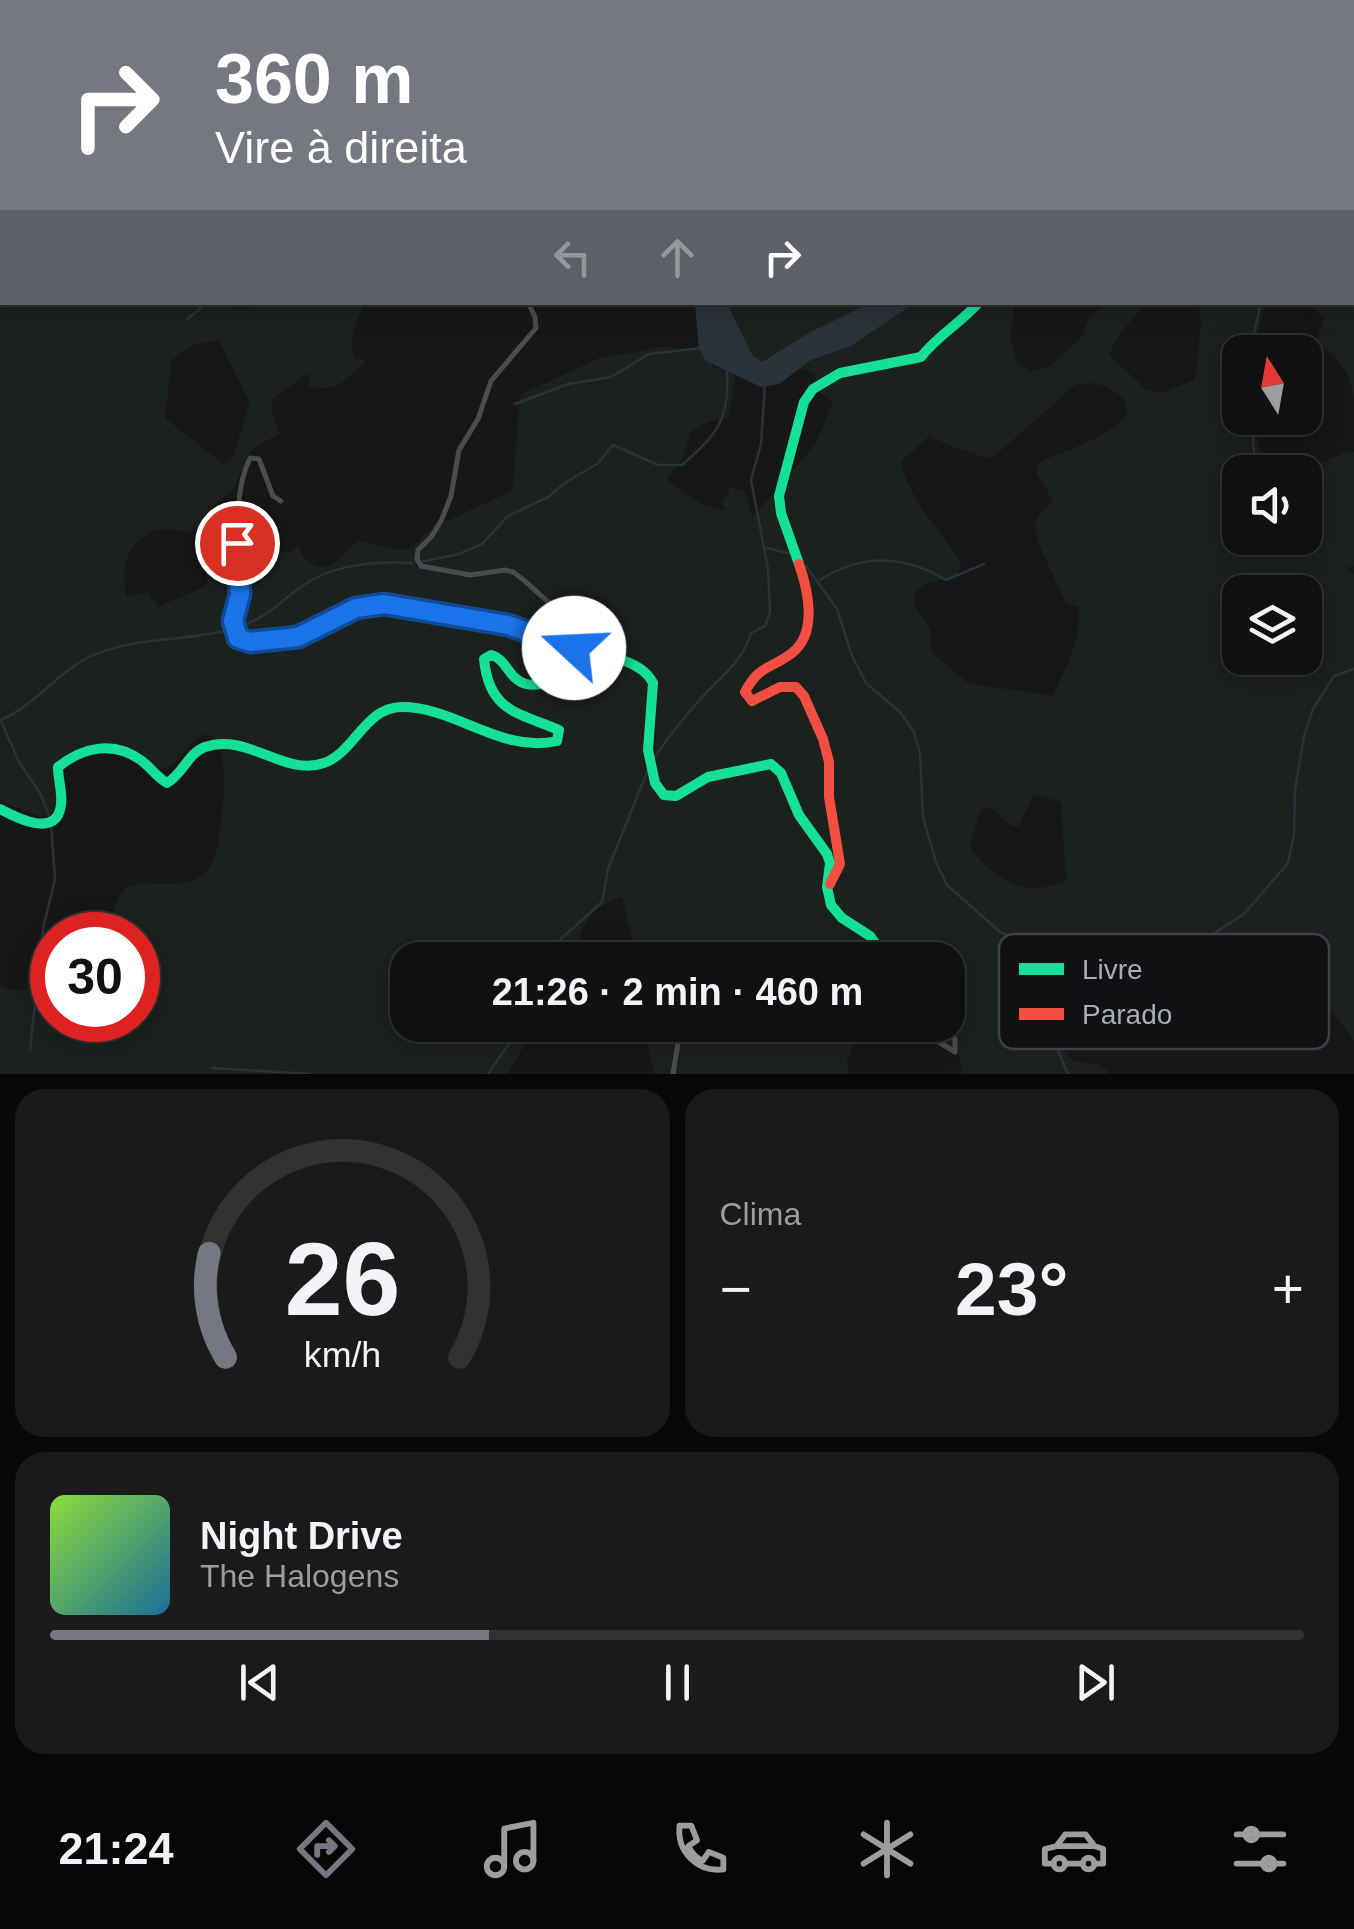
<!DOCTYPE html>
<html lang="pt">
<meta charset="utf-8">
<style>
body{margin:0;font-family:Arial,sans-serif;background:#1a1a1a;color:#f1f3f6;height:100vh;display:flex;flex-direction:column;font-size:38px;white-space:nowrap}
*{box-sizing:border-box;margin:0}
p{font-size:32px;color:#9c9d9f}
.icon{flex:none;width:55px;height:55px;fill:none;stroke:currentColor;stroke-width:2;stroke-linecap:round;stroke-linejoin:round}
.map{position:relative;height:1074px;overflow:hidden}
.details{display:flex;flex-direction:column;gap:15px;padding:15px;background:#090909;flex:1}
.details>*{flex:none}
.guide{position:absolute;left:0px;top:0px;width:1355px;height:305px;box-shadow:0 5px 25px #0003,0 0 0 2px #303131;background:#757880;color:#fff;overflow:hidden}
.needle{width:65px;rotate:349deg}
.controls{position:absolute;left:1222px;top:335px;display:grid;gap:20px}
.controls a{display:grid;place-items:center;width:100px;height:100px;border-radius:20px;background:#111;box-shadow:0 5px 25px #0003,0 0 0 2px #303131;font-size:50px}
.speed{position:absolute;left:30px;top:912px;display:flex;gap:20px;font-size:50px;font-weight:700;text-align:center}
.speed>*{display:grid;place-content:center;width:130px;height:130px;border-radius:50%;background:#111;box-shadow:0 5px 25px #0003,0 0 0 2px #303131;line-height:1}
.speed .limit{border:15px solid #d22;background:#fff;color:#111}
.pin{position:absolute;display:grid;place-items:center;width:85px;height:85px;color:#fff;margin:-42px;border:5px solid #fff;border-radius:50%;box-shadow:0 2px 10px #0007}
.me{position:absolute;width:110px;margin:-55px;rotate:290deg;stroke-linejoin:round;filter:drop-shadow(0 0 8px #0008)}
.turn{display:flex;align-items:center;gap:35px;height:210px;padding:0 50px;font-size:45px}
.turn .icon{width:130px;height:130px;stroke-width:2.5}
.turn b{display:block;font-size:70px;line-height:85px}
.lanes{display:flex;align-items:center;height:95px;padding:0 50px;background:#0003;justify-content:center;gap:50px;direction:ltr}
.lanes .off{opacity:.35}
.big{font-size:75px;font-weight:600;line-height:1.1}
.details .card{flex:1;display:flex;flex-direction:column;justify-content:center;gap:15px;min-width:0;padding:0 35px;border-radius:30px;background:#1a1a1a}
.details .dial{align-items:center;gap:0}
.dial svg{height:260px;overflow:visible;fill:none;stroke:#303131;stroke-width:7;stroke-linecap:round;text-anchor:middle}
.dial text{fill:#f1f3f6;stroke:none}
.song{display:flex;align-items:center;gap:30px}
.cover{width:120px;height:120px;border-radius:15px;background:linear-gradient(135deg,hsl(90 70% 55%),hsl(200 70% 35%))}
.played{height:10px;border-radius:5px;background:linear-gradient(90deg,#757880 35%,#303131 35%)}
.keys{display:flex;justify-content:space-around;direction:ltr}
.heat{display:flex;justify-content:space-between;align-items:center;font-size:55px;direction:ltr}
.details .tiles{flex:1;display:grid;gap:15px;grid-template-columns:1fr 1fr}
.card:last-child{grid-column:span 2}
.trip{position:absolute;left:390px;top:942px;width:575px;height:100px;border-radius:30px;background:#111;box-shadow:0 5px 25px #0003,0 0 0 2px #303131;font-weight:600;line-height:100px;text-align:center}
.menu{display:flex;height:160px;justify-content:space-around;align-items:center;background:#070707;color:#9c9d9f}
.menu .icon{width:70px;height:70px}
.menu .on{color:#757880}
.menu b{font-size:45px;color:#f1f3f6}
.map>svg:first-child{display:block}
.green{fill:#1b211c;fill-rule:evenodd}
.water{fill:#2a3239}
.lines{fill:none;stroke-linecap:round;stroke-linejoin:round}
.stream{stroke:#2a3239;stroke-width:2.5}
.river{stroke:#2a3239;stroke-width:11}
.street{stroke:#4b4c50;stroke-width:5}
.fast{stroke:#16e098;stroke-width:10}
.jam{stroke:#f24e42;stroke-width:10}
.route-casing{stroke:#114b97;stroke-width:25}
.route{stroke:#1a73e8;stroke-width:18}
.key{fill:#111113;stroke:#3e4045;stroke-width:2.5}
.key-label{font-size:28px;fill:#a8adb8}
</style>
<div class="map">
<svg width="1354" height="1074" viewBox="0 0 1354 1074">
<rect width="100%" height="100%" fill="#171717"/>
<g class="green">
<path d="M0,0l74,2h-72v300h223l3,5 15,3 33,-7h90c-10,17 -18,36 -11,56l11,1c-15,18 -31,34 -57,26l-1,-13 -34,25 -3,10 9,25 -29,17 -18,40 -22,19 1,5 19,8 19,18 37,13 11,-7 7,13 13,8 14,-2 26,-25 39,10 14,-2 21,-20 80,-37 8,-93 6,-6 73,-34 62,-11 38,3 16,17 21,8 -8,43 -19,3 -18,11 -9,28 -15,19c18,17 35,27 59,32l-4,-9 9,-15 14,4 8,26 63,-74 17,-42 -14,-9 -4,-19 -15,-5 11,-8 40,-14 64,-43h99l-3,36 5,23 14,10 20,-6 34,-31c2,-34 38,-32 63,-32l-26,29 -12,22 36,35 18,4 32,-14 6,-55 -3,-21h71l-6,9 -8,40h-15v66h12l14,54h-26v66h65v-66h-3l41,-19 11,-1v114l-9,2 9,6v467l-47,-64 -31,-27 -31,1 -6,17c-35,18 -24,-3 -50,-2 -16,1 -20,19 -41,17 -31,-2 -66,-39 -95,-11 -8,8 -11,17 -10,28 3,26 13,44 31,61 14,4 26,-1 35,13h-147l-3,-26 -50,-9 -35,-14h74v-65h-311l-15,-63c-34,10 -42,31 -49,63h-165v65h128l-28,49h-508v-89c18,10 36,3 52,-6v41h86v-85h-32c6,-14 6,-32 17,-44 12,-12 30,-6 45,-7 51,-1 48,-32 54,-70 3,-25 3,-46 -2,-71l-12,-9c-13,4 -18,9 -25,20 -20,30 -51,5 -74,-8l-51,18c-7,17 1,31 -1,48l-15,5 -42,-15zM218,340l32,62 -18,57 -9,5 -58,-46 7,-58 21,-15zM1089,383c19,2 38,10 38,31 -14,18 -42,30 -63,38 -11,5 -20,5 -28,15l1,8 16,25c-5,6 -13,12 -16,18 -8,20 22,64 28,84l14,5c2,35 -13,58 -26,89l-85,-13 -36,-30c-2,-8 -1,-15 -2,-24 -2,-8 -10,-12 -13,-20 -14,-26 27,-29 41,-34l3,-12c-20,-33 -51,-61 -60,-101l28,-26c18,10 37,14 57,23l10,-4 79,-70zM161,529l38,4 7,4 4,17 -4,32 -48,21 -9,-14 -23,3c-6,-30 2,-59 35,-67zM1240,592h65v66h-65zM1034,794l27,8 5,80c-10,2 -24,7 -34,6 -23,-2 -52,-22 -62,-42l8,-29 6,-9 9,1 19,18 7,-1z"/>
<path d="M553,0h367l-2,2z"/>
<path d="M1354,256v145c-3,-28 -15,-43 -38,-59l8,-25 -18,-14 46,-1z"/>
<path d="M717,303h153l-58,28 -50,31c-23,-8 -35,-38 -45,-59z"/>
<path d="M643,1025h219l-15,35 1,14h-194z"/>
</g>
<path class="water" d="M695,303h22l27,46 18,13 50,-31 58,-28h45l-64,43 -40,14 -32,24 -18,3 -55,-26 -7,-11z"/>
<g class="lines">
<g class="stream">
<path d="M55,2v-2"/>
<path d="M317,2l1,-2"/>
<path d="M1330,2v-2"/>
<path d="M0,147l2,-3"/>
<path d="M1352,216l2,1"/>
<path d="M187,319l22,-17"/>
<path d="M1250,352l11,-50"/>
<path d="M515,404l53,-20 43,-7 38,-23 52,-6"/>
<path d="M1252,418l3,54"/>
<path d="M766,548l26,6"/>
<path d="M420,562l39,-8 23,-10 26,-28 40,-19 18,-15 31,-18 16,-19 45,20h24c34,-30 48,-44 45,-93"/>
<path d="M806,566l31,43 15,47 14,27 34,29 14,20 6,21 3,64 13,45 11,23 53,47 17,7 55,8 93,1 42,-10 37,-24 44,-51 6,-29 1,-44 9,-54 9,-27 21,-33 20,-7"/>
<path d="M820,580c42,-27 84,-25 126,0l38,-16"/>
<path d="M239,627c25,-8 39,-23 59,-38 33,-25 75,-28 114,-26"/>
<path d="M0,720c34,-13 56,-47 89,-63 44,-21 93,-15 139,-27"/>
<path d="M1,721l18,41 21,31 9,22"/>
<path d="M655,757c14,-22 32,-43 49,-62 20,-21 38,-33 47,-62l14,-7 5,-14 -2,-43 -17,-89 10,-36 4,-59"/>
<path d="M1018,940l16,55 34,79"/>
<path d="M554,960v-15l48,-43 6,-33 39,-97"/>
<path d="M30,1050l13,-121 12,-50 -4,-55"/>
<path d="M212,1068l98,6"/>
<path d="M488,1074l34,-49"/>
</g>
<path class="river" d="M720,302l30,61"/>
<g class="street">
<path d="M418,0l1,2"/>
<path d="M1167,2l1,-2"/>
<path d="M528,302l7,15 1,11 -45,53 -13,38 -19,31 -8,46 -9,23 -10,17 -14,14 -1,9 4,7 49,9 35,-5 8,2c20,13 37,37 60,45 22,9 36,-7 50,20l-5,22"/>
<path d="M281,501l-8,-5 -14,-37 -9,-1c-20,42 -8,90 -10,134 -1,18 -11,30 -2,46 32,10 68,-1 96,-17 12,-7 21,-14 35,-16 22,-4 46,6 68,10 50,10 112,11 154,44"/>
<path d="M864,1025l70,14 21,13v-12l-7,-16"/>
<path d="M673,1074l8,-49"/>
</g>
<g class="fast">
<path d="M799,564l-18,-51 -2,-17 25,-94 9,-13 27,-16 81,-16c17,-22 40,-34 58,-55"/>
<path d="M0,809c15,8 53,28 60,1 4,-13 -2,-29 -2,-43 25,-20 56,-27 84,-6 9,7 15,16 25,22 16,-9 21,-30 38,-36 42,-15 79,30 119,16 31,-11 41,-56 78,-56 54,0 100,47 155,34l2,-11c-40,-17 -70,-18 -75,-71l7,-4c16,4 18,25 35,29 36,8 59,-41 104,-21 10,5 18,10 23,20l-5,67 7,33 9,12 12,1 32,-19 63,-13 10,9 18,42 28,39 3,9 -3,24 4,18 11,13 28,18 17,24"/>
</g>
<path class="jam" d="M799,564c9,26 19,69 -7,89 -21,16 -33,12 -47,39l7,9 28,-14h16l8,9 19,43 6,23v35l11,67 -10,20"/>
</g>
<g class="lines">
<g class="route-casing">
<path id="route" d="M237,543l3,51 -7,27 5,17 12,4 48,-5 58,-29 28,-4 124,21 66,23"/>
</g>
<use href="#route" class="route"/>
</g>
<rect x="999" y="934" width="330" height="115" rx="15" class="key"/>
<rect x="1019" y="963" width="45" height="12" fill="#16e098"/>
<rect x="1019" y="1008" width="45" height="12" fill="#f24e42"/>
<g class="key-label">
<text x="1082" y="979">Livre</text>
<text x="1082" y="1024">Parado</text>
</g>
</svg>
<div class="controls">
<a><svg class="needle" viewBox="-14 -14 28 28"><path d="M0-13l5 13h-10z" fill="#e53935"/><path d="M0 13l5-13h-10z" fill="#9c9d9f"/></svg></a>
<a><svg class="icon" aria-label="sound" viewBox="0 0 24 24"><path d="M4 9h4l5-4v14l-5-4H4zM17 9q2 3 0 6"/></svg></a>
<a><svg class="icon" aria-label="layers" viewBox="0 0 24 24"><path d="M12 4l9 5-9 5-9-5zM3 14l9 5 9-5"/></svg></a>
</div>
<div class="speed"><div class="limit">30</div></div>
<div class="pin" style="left:237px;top:543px;background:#d93025"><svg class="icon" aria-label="arrive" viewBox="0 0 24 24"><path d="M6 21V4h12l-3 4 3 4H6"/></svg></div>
<svg class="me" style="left:574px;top:648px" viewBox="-20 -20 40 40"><circle r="19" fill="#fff"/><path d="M0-13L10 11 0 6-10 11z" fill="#1a73e8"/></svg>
<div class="trip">21:26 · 2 min · 460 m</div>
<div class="guide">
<div class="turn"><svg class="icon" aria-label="right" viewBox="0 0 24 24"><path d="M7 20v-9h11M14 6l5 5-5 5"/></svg><div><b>360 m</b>Vire à direita</div></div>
<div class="lanes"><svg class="icon off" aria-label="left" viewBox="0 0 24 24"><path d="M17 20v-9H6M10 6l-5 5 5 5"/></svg><svg class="icon off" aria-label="ahead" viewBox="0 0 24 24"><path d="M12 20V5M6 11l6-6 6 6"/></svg><svg class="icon" aria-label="right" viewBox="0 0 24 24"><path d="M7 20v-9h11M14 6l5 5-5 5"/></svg></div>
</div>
</div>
<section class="details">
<div class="tiles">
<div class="card dial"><svg viewBox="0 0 100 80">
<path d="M14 69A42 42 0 1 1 86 69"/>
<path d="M14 69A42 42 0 0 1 9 37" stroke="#757880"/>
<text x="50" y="56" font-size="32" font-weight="700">26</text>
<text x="50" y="72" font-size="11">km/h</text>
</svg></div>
<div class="card"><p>Clima</p>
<div class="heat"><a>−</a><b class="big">23°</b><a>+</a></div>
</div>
<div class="card">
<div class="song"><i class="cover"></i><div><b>Night Drive</b><p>The Halogens</p></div></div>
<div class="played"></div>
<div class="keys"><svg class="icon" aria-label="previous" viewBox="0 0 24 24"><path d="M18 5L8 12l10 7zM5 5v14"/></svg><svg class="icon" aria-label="pause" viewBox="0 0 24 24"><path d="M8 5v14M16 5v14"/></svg><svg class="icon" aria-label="next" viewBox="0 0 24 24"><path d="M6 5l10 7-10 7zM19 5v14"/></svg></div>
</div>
</div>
</section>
<nav class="menu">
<b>21:24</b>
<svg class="icon on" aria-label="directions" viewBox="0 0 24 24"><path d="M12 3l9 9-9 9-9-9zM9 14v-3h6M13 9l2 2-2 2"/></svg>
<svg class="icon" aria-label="music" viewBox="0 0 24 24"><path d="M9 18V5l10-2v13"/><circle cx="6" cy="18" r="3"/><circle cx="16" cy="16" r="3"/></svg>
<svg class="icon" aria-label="phone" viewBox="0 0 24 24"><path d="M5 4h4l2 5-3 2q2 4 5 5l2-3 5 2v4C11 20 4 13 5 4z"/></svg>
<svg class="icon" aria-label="climate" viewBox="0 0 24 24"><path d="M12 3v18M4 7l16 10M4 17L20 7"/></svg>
<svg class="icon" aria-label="car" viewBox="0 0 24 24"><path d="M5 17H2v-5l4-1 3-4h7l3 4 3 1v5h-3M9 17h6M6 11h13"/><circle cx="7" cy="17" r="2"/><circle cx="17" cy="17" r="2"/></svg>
<svg class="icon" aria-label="filters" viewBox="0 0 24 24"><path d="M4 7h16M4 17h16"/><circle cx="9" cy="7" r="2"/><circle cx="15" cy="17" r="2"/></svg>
</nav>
